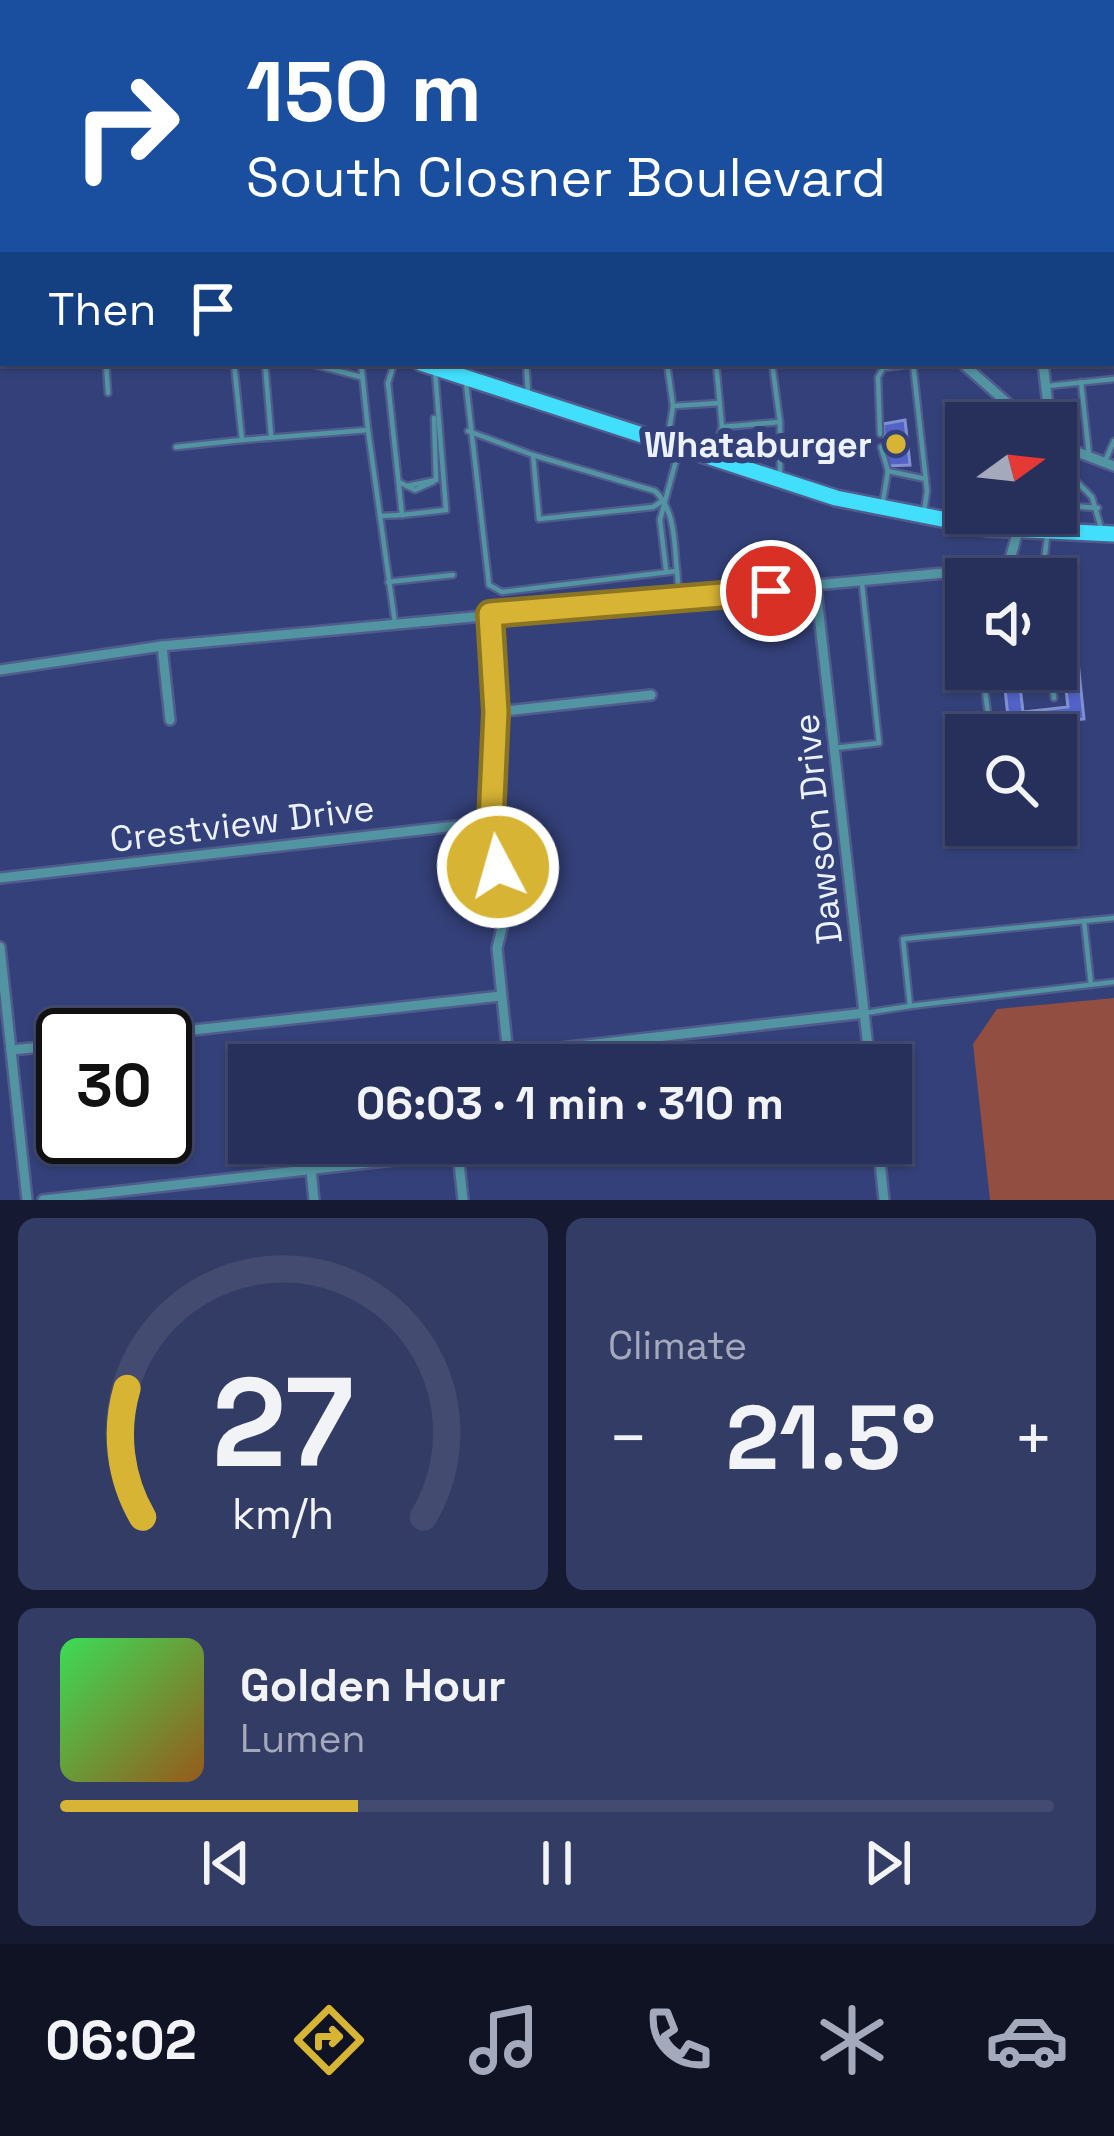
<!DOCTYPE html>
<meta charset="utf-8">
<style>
body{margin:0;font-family:"Space Grotesk",sans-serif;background:#333c64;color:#f1f3f6;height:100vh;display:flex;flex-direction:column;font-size:45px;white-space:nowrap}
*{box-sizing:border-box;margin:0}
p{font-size:39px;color:#a4a9bb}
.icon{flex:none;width:66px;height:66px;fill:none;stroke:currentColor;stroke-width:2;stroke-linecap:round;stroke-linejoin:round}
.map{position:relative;height:1200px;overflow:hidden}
.sheet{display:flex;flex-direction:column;gap:18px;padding:18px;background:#151a32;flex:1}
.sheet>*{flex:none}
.guide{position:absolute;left:0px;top:0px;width:1116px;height:366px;box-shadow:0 3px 9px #0004,0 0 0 3px #434b71;background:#1a4fa0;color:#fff;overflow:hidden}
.needle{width:78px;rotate:75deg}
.buttons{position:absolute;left:945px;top:402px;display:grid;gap:24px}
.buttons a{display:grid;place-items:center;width:132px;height:132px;border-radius:0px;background:#27305b;box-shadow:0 3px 9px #0004,0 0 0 3px #434b71;font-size:60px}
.speed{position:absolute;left:36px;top:1008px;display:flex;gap:24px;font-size:60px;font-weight:700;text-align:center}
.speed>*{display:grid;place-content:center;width:156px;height:156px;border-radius:50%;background:#27305b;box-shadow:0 3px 9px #0004,0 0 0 3px #434b71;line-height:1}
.speed .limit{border:6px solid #111;border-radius:18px;background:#fff;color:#111}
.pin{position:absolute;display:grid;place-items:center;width:102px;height:102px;color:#fff;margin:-51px;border:6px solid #fff;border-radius:50%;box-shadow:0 3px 12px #0007}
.me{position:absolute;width:132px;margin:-66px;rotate:354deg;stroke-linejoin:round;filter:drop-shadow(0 0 9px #0008)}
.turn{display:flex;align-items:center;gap:42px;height:252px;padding:0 48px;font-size:54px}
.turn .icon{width:156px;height:156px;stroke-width:2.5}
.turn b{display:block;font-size:84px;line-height:102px}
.then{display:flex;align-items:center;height:114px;padding:0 48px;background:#0003;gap:24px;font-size:45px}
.big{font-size:90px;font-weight:700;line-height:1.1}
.sheet .tile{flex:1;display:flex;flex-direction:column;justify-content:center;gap:18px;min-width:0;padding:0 42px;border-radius:18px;background:#333c64}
.sheet .dial{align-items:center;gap:0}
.dial svg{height:312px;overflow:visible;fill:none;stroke:#434b71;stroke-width:7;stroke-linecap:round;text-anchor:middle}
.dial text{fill:#f1f3f6;stroke:none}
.song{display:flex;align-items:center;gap:36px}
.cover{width:144px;height:144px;border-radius:18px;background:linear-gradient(135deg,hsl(130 70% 55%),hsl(30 70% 35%))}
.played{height:12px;border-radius:6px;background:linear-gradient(90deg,#d7b434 30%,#434b71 30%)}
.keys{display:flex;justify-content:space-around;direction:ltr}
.heat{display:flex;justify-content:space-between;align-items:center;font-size:66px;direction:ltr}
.sheet .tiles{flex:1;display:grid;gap:18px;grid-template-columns:1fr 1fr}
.tile:last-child{grid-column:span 2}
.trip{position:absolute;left:228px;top:1044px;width:684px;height:120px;border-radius:0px;background:#27305b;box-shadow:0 3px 9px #0004,0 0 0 3px #434b71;font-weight:700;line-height:120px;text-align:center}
.menu{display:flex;height:192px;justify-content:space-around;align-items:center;background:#101324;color:#a4a9bb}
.menu .icon{width:84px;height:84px}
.menu .on{color:#d7b434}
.menu b{font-size:54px;color:#f1f3f6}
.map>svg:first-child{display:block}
.green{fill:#924e40}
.building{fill:#5262c6;stroke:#8090d1;stroke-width:3}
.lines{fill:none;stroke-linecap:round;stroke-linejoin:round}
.lane-casing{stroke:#515c8e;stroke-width:9}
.street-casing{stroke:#515c8e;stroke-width:14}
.primary-casing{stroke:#515c8e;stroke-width:20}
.lane{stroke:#5294a1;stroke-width:4.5}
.street{stroke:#5294a1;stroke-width:9}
.primary{stroke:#42dffc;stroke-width:15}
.route-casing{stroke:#8c7522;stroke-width:30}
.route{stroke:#d7b434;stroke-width:21}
.poi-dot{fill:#d7b434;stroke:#344079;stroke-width:4.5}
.labels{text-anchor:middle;stroke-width:12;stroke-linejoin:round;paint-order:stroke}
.poi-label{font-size:36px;font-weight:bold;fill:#ecf1ff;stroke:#344079;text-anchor:end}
.street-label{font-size:36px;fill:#ecf1ff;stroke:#344079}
</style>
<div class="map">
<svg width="1114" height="1200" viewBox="0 0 1114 1200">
<rect width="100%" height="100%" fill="#344079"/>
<path class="green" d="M1114,998v202h-124l-17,-156 24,-35z"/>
<g class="building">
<path d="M905,420l5,45 -23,1 -4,-42z"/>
<path d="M1077,652l7,67 -75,8 -6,-58h15l5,43 45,-5 -6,-53z"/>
</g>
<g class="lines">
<g class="lane-casing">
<g id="lane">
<path d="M0,136l3,-15"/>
<path d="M0,217l3,-11"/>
<path d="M106,363l2,30"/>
<path d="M234,363l8,77 126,-10 -7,-67"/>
<path d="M265,363l6,72"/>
<path d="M307,363l54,14"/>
<path d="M394,363l-6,20 14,132 44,-5 -11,-139"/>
<path d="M526,363l2,29"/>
<path d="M667,363l6,43 -5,32"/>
<path d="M772,363l8,59"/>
<path d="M913,363l14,128 -3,21"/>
<path d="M1081,382l8,73"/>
<path d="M466,383l23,202 13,7 175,-21c-3,-27 -1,-60 -22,-80l-122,-36 6,64 114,-12 11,-7"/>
<path d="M1048,386l66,-7"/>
<path d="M673,406l47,-3"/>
<path d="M722,427l58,-5v50"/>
<path d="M368,430l27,193"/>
<path d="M468,431l65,24"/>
<path d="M880,434l-2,-57 5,-9 30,-4"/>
<path d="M176,447l66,-7"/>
<path d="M881,447l7,24 38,8"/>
<path d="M714,451l8,-24 -6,-64"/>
<path d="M1106,459l8,-18"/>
<path d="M1056,461l36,36 9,31"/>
<path d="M399,482l8,4 29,-6 -2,-62"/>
<path d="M407,486l8,4 18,-8"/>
<path d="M883,501l5,-30"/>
<path d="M1056,505l42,3"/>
<path d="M1047,513v13"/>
<path d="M380,516l22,-1"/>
<path d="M666,570l-6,-50 18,-67"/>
<path d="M677,571l2,24"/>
<path d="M1042,579l5,-42"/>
<path d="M388,582l65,-7"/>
<path d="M966,598v8"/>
<path d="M982,669l7,52"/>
<path d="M1051,669l3,29"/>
<path d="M835,748l44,-5 -17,-159"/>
<path d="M1084,921l7,64"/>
<path d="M910,1006l204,-24"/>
<path d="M865,1013l45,-7 -7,-67 211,-21"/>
</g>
</g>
<g class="street-casing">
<g id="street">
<path d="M29,0l1,3"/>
<path d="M550,0v3"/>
<path d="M664,0l1,3"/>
<path d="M835,0l1,3"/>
<path d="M1005,0v3"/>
<path d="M773,3l25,-3"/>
<path d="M0,83h3"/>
<path d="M962,363l68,60"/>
<path d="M1043,363l7,60"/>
<path d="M1056,444l58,22"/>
<path d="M816,588l54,477"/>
<path d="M490,613l6,99 -5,110 15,90 -9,36 12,117"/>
<path d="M162,646l8,74"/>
<path d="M0,670l162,-24 846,-79 10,-37"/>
<path d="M496,712l155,-17"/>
<path d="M0,878l491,-56"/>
<path d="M0,947l27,253"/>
<path d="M148,1035l353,-39"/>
<path d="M11,1050l52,-5"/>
<path d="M508,1054l357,-41"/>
<path d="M878,1143l6,57"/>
<path d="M458,1153l5,47"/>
<path d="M311,1170l3,30"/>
<path d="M43,1200l448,-51 11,-6"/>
</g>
</g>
<g class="primary-casing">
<g id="primary">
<path d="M0,232l3,1"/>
<path d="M421,363l415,135 151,30 127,6"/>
</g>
</g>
<use href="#lane" class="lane"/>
<use href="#street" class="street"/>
<use href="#primary" class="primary"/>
</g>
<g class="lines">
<g class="route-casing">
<path id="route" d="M498,867l-7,-45 5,-110 -6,-98 281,-23"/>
</g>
<use href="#route" class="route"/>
</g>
<circle class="poi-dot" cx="896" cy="444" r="12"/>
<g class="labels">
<g class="poi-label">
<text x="872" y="457">Whataburger</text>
</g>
<g class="street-label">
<text transform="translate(242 823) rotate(-7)" y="13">Crestview Drive</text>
<text transform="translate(817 829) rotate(-96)" y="13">Dawson Drive</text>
</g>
</g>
</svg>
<div class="buttons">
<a><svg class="needle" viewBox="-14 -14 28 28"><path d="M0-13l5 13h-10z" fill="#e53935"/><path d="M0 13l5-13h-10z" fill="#a4a9bb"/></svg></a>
<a><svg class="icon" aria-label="sound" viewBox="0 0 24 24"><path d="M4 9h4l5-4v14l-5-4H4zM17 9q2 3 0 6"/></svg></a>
<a><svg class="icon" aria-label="search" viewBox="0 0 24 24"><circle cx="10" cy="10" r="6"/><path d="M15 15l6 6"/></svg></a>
</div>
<div class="speed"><div class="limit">30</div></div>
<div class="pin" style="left:771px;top:591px;background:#d93025"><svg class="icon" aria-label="arrive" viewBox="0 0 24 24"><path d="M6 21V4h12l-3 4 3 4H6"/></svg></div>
<svg class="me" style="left:498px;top:867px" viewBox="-20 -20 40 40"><circle r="17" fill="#d7b434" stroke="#fff" stroke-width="3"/><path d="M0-11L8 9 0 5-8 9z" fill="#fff"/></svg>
<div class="trip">06:03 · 1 min · 310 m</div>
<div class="guide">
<div class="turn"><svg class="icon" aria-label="right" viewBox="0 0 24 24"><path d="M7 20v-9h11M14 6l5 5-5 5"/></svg><div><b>150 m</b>South Closner Boulevard</div></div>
<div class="then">Then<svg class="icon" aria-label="arrive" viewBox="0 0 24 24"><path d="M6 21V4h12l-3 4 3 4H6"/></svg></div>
</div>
</div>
<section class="sheet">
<div class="tiles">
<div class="tile dial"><svg viewBox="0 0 100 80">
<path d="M14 69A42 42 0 1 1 86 69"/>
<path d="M14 69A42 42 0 0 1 10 36" stroke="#d7b434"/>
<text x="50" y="56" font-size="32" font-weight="700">27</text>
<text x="50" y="72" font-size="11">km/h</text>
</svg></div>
<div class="tile"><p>Climate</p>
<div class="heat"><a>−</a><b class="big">21.5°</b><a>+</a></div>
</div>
<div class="tile">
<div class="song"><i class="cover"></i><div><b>Golden Hour</b><p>Lumen</p></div></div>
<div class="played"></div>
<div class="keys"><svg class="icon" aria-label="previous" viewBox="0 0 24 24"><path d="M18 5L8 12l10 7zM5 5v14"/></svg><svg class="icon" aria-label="pause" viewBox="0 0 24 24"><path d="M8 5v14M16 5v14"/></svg><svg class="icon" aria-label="next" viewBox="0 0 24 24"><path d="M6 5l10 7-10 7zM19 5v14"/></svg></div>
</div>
</div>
</section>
<nav class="menu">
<b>06:02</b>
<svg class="icon on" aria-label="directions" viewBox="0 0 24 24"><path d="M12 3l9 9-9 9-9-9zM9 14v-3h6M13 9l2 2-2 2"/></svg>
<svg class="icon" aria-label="music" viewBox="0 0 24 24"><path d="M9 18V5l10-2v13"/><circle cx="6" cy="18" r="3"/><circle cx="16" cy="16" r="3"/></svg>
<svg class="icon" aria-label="phone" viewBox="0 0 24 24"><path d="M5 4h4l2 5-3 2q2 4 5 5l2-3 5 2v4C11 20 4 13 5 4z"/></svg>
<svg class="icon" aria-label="climate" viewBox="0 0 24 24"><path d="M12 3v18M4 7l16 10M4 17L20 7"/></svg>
<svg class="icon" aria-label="car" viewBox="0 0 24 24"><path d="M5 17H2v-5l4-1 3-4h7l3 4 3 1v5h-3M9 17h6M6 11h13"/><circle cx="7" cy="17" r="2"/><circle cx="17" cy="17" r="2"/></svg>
</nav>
